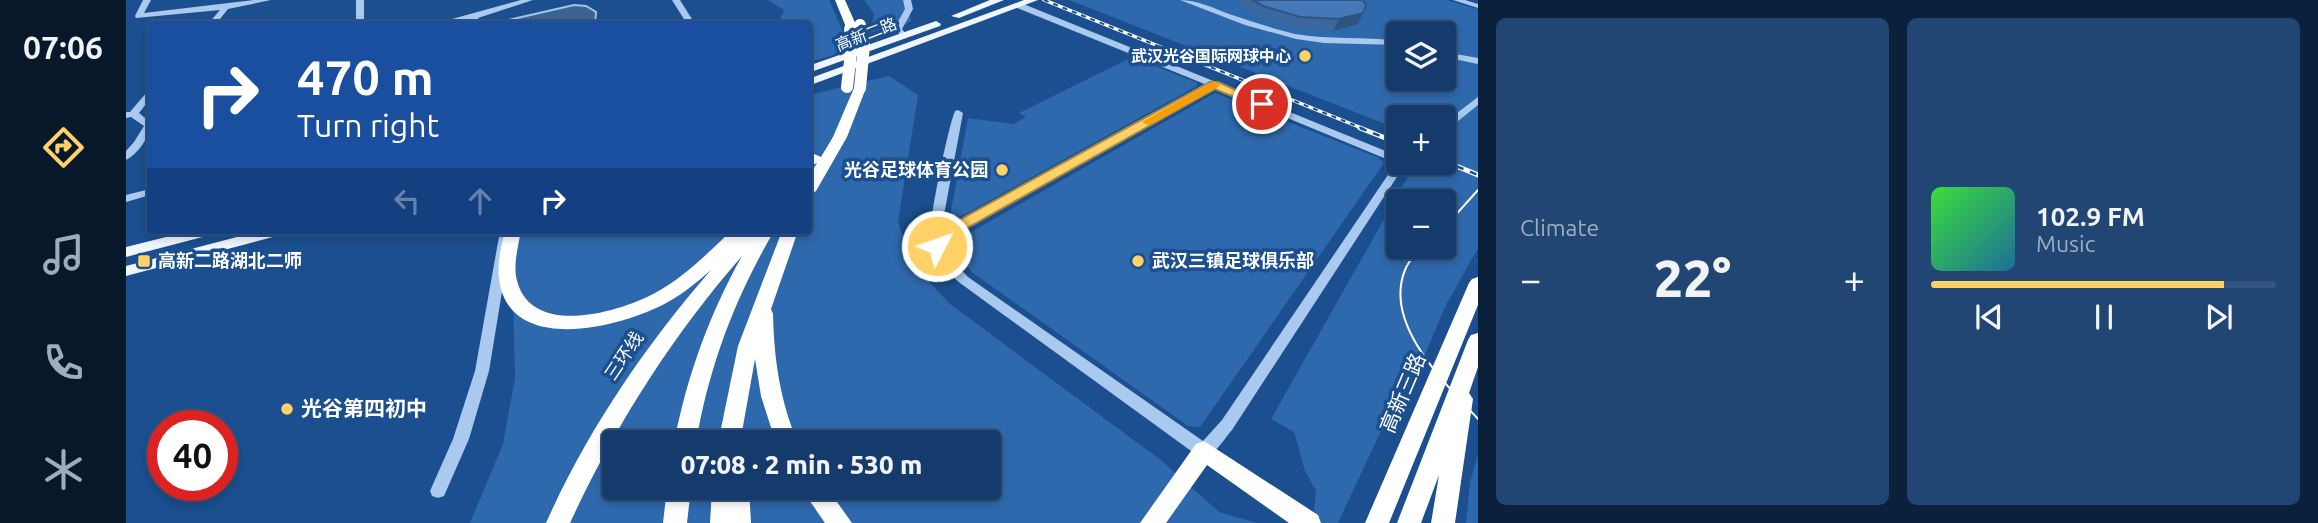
<!DOCTYPE html>
<meta charset="utf-8">
<style>
body{margin:0;font-family:Ubuntu,"Noto Sans SC",sans-serif;background:#214673;color:#f1f3f6;height:100vh;display:flex;flex-direction:column;font-size:26px;white-space:nowrap}
*{box-sizing:border-box;margin:0}
p{font-size:23px;color:#9dadc1}
.icon{flex:none;width:38px;height:38px;fill:none;stroke:currentColor;stroke-width:2;stroke-linecap:round;stroke-linejoin:round}
.map{position:relative;flex:1;overflow:hidden}
.side{display:flex;flex-direction:column;gap:18px;padding:18px;background:#0b203b;width:840px}
.side>*{flex:none}
.hud{position:absolute;left:21px;top:21px;width:665px;height:214px;border-radius:7px;box-shadow:0 4px 10px #0003,0 0 0 2px #33557e;background:#1a4fa0;color:#fff;overflow:hidden}
.buttons{position:absolute;left:1260px;top:21px;display:grid;gap:14px}
.buttons a{display:grid;place-items:center;width:70px;height:70px;border-radius:7px;background:#143b6b;box-shadow:0 4px 10px #0003,0 0 0 2px #33557e;font-size:35px}
.speed{position:absolute;left:21px;top:410px;display:flex;gap:14px;font-size:35px;font-weight:700;text-align:center}
.speed>*{display:grid;place-content:center;width:91px;height:91px;border-radius:50%;background:#143b6b;box-shadow:0 4px 10px #0003,0 0 0 2px #33557e;line-height:1}
.speed .limit{border:10px solid #d22;background:#fff;color:#111}
.pin{position:absolute;display:grid;place-items:center;width:60px;height:60px;color:#fff;margin:-30px;border:4px solid #fff;border-radius:50%;box-shadow:0 2px 7px #0007}
.me{position:absolute;width:77px;margin:-38px;rotate:49deg;stroke-linejoin:round;filter:drop-shadow(0 0 5px #0008)}
.turn{display:flex;align-items:center;gap:24px;height:147px;padding:0 35px;font-size:32px}
.turn .icon{width:91px;height:91px;stroke-width:2.5}
.turn b{display:block;font-size:49px;line-height:60px}
.lanes{display:flex;align-items:center;height:66px;padding:0 35px;background:#0003;justify-content:center;gap:35px;direction:ltr}
.lanes .off{opacity:.35}
.big{font-size:52px;font-weight:800;line-height:1.1}
.side .widget{flex:1;display:flex;flex-direction:column;justify-content:center;gap:10px;min-width:0;padding:0 24px;border-radius:10px;background:#214673}
.song{display:flex;align-items:center;gap:21px}
.cover{width:84px;height:84px;border-radius:10px;background:linear-gradient(135deg,hsl(120 70% 55%),hsl(200 70% 35%))}
.played{height:7px;border-radius:4px;background:linear-gradient(90deg,#ffd166 85%,#33557e 85%)}
.keys{display:flex;justify-content:space-around;direction:ltr}
.heat{display:flex;justify-content:space-between;align-items:center;font-size:38px;direction:ltr}
.side .tiles{flex:1;display:grid;gap:18px;grid-template-columns:repeat(2,1fr)}
.trip{position:absolute;left:476px;top:430px;width:399px;height:70px;border-radius:7px;background:#143b6b;box-shadow:0 4px 10px #0003,0 0 0 2px #33557e;font-weight:800;line-height:70px;text-align:center}
main{display:flex;flex:1;min-height:0}
.dock{display:flex;flex-direction:column;width:126px;justify-content:space-around;align-items:center;background:#08182b;color:#9dadc1}
.dock .icon{width:49px;height:49px}
.dock .on{color:#ffd166}
.dock b{font-size:32px;color:#f1f3f6}
.map>svg:first-child{display:block}
.green{fill:#2e69ad;fill-rule:evenodd}
.water{fill:#3c6290;stroke:#9cc4f0;stroke-width:2}
.lines{fill:none;stroke-linecap:round;stroke-linejoin:round}
.minor{fill:#a9c9ee;fill-rule:evenodd}
.major{fill:#f0f6ff;fill-rule:evenodd}
.highway{fill:#fff;fill-rule:evenodd}
.tram{stroke:#fff;stroke-width:2}
.rail-far1-casing{stroke:#fff;stroke-width:3.5}
.rail-casing{stroke:#fff;stroke-width:5}
.rail-far1{stroke:#1b4f8f;stroke-width:2;stroke-dasharray:5;stroke-linecap:butt}
.rail{stroke:#1b4f8f;stroke-width:2.5;stroke-dasharray:7;stroke-linecap:butt}
.highway-bridge{stroke:#fff;stroke-width:12}
.wall{fill:#3a679d}
.shaded-wall{fill:#305480}
.building{fill:#4478b7;stroke:#305480;stroke-width:2}
.route{fill:#ffd166;stroke:#a68842;stroke-width:2}
.slow{fill:#f59e0b}
.poi-dot{fill:#ffd166;stroke:#1b4f8f;stroke-width:2.5}
.labels{text-anchor:middle;stroke-width:7;stroke-linejoin:round;paint-order:stroke}
.far-street-label{font-size:16px;fill:#fff;stroke:#1b4f8f}
.far-poi-label{font-size:16px;font-weight:bold;fill:#fff;stroke:#1b4f8f;text-anchor:end}
.poi-label{font-size:18px;font-weight:bold;fill:#fff;stroke:#1b4f8f;text-anchor:start}
.street-label{font-size:18px;fill:#fff;stroke:#1b4f8f}
.near-street-label{font-size:21px;fill:#fff;stroke:#1b4f8f}
.near-poi-label{font-size:21px;font-weight:bold;fill:#fff;stroke:#1b4f8f;text-anchor:start}
</style>
<main>
<nav class="dock">
<b>07:06</b>
<svg class="icon on" aria-label="directions" viewBox="0 0 24 24"><path d="M12 3l9 9-9 9-9-9zM9 14v-3h6M13 9l2 2-2 2"/></svg>
<svg class="icon" aria-label="music" viewBox="0 0 24 24"><path d="M9 18V5l10-2v13"/><circle cx="6" cy="18" r="3"/><circle cx="16" cy="16" r="3"/></svg>
<svg class="icon" aria-label="phone" viewBox="0 0 24 24"><path d="M5 4h4l2 5-3 2q2 4 5 5l2-3 5 2v4C11 20 4 13 5 4z"/></svg>
<svg class="icon" aria-label="climate" viewBox="0 0 24 24"><path d="M12 3v18M4 7l16 10M4 17L20 7"/></svg>
</nav>
<div class="map">
<svg width="1352" height="523" viewBox="0 0 1352 523">
<rect width="100%" height="100%" fill="#1b4f8f"/>
<g class="green">
<path d="M641,0h62l17,39 -12,16 -25,7 -1,-38h-27l-2,-2 5,-12z"/>
<path d="M738,0h44l3,21 -22,13 -20,6 5,-27z"/>
<path d="M943,0h377l32,9v239l-32,57 -26,61 -25,35 -57,122h-25l3,-32 -11,-20 -11,-39 -23,-13 138,-244 11,-12h24v-46h-46v12zM1272,33h46v46h-46zM1272,201h46v46h-46z"/>
<path d="M1006,57l65,26v3l-237,131 -10,-1 18,-98 45,6 13,-7 -7,-4z"/>
<path d="M763,76l29,19 -20,127 15,43 37,39 212,157 57,51 38,11h-787l33,-79 12,-66 -3,-111 10,-36h286l1,-136zM488,443h375v45h-375z"/>
<path d="M1089,93l164,65 5,5 -184,264 -12,-1 -215,-153 -16,-16 -5,-14z"/>
<path d="M1352,455v68h-12l4,-41z"/>
</g>
<path class="water" d="M448,5l12,1 10,6 -1,12h-104z"/>
<g class="lines">
<g class="minor">
<path d="M17,0h8l-7,13 110,-13h17l-43,9 -12,15h-8l12,-14 -84,8 -1,-2z"/>
<rect x="230" y="0" width="8" height="24"/>
<path d="M395,0h12l-55,18 1,6h-6l-2,-4 -24,4h-13z"/>
<path d="M546,0h8l15,24h-8z"/>
<path d="M777,0h8l2,9 -11,20 5,6 -4,2 -9,-8 11,-20z"/>
<path d="M1054,0c18,0 35,9 52,15 21,7 42,14 63,19 34,6 69,2 103,7v4l-74,-2 -28,-4 -51,-14z"/>
<path d="M1327,0h12l13,4v4z"/>
<path d="M889,3h6l377,153v7h8l-174,267c-9,10 -19,30 -34,26l-238,-173c-14,-12 -27,-26 -30,-44 -2,-14 18,-112 25,-128l3,-1 5,3 -22,118 266,-146 -192,-78zM1089,88l181,75 -174,257 -19,21 -235,-164 -19,-20 -7,-16z"/>
<path d="M1318,52l34,6v6l-34,-7z"/>
<path d="M24,91v8l-11,14 11,9c0,15 -11,31 -24,38v-9l8,-9 10,-16 -13,-9 -5,1v-6h4l17,-20z"/>
<path d="M1352,97v8l-31,25 -3,1v-8z"/>
<path d="M24,189v6l-24,7v-7z"/>
<path d="M374,231h12l-23,140 -20,68 -25,57 -6,2 -6,-2 -2,-5 23,-52 22,-68z"/>
</g>
<g class="major">
<path d="M864,0h14l-45,18 -8,-2z"/>
<path d="M898,0h14l-230,86v-7z"/>
<path d="M810,21l5,3 -1,2 -132,47v-7z"/>
<path d="M64,231h27l-3,3 -88,23v-10z"/>
<path d="M134,231h27l-3,3 -158,42v-10z"/>
</g>
<g class="highway">
<path d="M709,0h10l11,25 -2,2h-8z"/>
<path d="M734,84l6,4 -19,49 -31,54 -8,5v-19l9,-14 -9,4v-12l6,-1 7,3 12,-20 21,-49z"/>
<path d="M379,231h16c-3,17 -9,36 -3,53 17,53 102,28 137,9 28,-15 52,-39 75,-61l44,-1c-39,67 -65,135 -78,212h-22c13,-67 35,-128 68,-187 -70,80 -127,170 -172,267h-24c41,-92 99,-177 165,-253 -14,12 -28,24 -43,32 -45,25 -159,55 -169,-23 -2,-16 2,-32 6,-48z"/>
<path d="M656,231h16l-27,78 2,5c1,45 7,87 25,129h-22l-15,-47 -6,-37 -15,84h-22l20,-97z"/>
<path d="M1352,277v28l-89,218h-24l104,-240 3,-4z"/>
<path d="M1352,333v34l-9,26 4,6 -18,124h-24l8,-48 -18,48h-24l71,-183 3,-5z"/>
<path d="M1078,441l114,74 3,8h-32l-82,-58 -41,58h-26l56,-79z"/>
<path d="M541,488h24l-4,35h-24z"/>
<path d="M586,488h37l2,35h-41z"/>
<path d="M675,488h26l25,35h-27z"/>
</g>
<g class="tram">
<path d="M1318,228l34,-38"/>
<path d="M1294,247c-5,7 -12,15 -15,23 -22,54 40,113 73,149"/>
</g>
<g class="rail-far1-casing">
<path id="rail-far1" d="M918,0l320,129"/>
</g>
<g class="rail-casing">
<g id="rail">
<path d="M1234,128l38,15"/>
<path d="M1318,161l34,14"/>
</g>
</g>
<use href="#rail-far1" class="rail-far1"/>
<use href="#rail" class="rail"/>
<g class="highway-bridge">
<path d="M734,25l4,20 -4,43"/>
<path d="M721,87l5,-43 -2,-15"/>
</g>
</g>
<path class="wall" d="M1112,0h125l-5,24 -25,7 -38,-3 -37,-11 -15,-10z"/>
<path class="shaded-wall" d="M1237,13l-5,11 -25,7 6,-12z"/>
<path class="building" d="M1127,0h110l3,5 -3,8 -24,6 -39,-2 -37,-11z"/>
<path class="route" d="M1084,82h8l50,22 -10,3 -43,-18 -271,152 -1,9 -6,1 -8,-5 1,-10z"/>
<path class="slow" d="M1088,81l6,4 -2,2 -66,37 -4,1 -6,-3z"/>
<g class="poi-dot">
<circle cx="1179" cy="56" r="7"/>
<circle cx="876" cy="170" r="7"/>
<rect x="11" y="254" width="14" height="14" rx="3.5"/>
<circle cx="1012" cy="261" r="7"/>
<circle cx="161" cy="409" r="7"/>
</g>
<g class="labels">
<g class="far-street-label">
<text transform="translate(740 34) rotate(-21)" y="6">高新二路</text>
</g>
<g class="far-poi-label">
<text x="1165" y="62">武汉光谷国际网球中心</text>
</g>
<g class="poi-label">
<text x="862" y="176" text-anchor="end">光谷足球体育公园</text>
<text x="32" y="267">高新二路湖北二师</text>
<text x="1026" y="267">武汉三镇足球俱乐部</text>
</g>
<g class="street-label">
<text transform="translate(498 356) rotate(-56)" y="6">三环线</text>
</g>
<g class="near-street-label">
<text transform="translate(1277 393) rotate(-67)" y="7">高新三路</text>
</g>
<g class="near-poi-label">
<text x="175" y="416">光谷第四初中</text>
</g>
</g>
</svg>
<div class="buttons">
<a><svg class="icon" aria-label="layers" viewBox="0 0 24 24"><path d="M12 4l9 5-9 5-9-5zM3 14l9 5 9-5"/></svg></a>
<a>+</a>
<a>−</a>
</div>
<div class="speed"><div class="limit">40</div></div>
<div class="pin" style="left:1136px;top:104px;background:#d93025"><svg class="icon" aria-label="arrive" viewBox="0 0 24 24"><path d="M6 21V4h12l-3 4 3 4H6"/></svg></div>
<svg class="me" style="left:811px;top:246px" viewBox="-20 -20 40 40"><circle r="17" fill="#ffd166" stroke="#fff" stroke-width="3"/><path d="M0-11L8 9 0 5-8 9z" fill="#fff"/></svg>
<div class="trip">07:08 · 2 min · 530 m</div>
<div class="hud">
<div class="turn"><svg class="icon" aria-label="right" viewBox="0 0 24 24"><path d="M7 20v-9h11M14 6l5 5-5 5"/></svg><div><b>470 m</b>Turn right</div></div>
<div class="lanes"><svg class="icon off" aria-label="left" viewBox="0 0 24 24"><path d="M17 20v-9H6M10 6l-5 5 5 5"/></svg><svg class="icon off" aria-label="ahead" viewBox="0 0 24 24"><path d="M12 20V5M6 11l6-6 6 6"/></svg><svg class="icon" aria-label="right" viewBox="0 0 24 24"><path d="M7 20v-9h11M14 6l5 5-5 5"/></svg></div>
</div>
</div>
<section class="side">
<div class="tiles">
<div class="widget"><p>Climate</p>
<div class="heat"><a>−</a><b class="big">22°</b><a>+</a></div>
</div>
<div class="widget">
<div class="song"><i class="cover"></i><div><b>102.9 FM</b><p>Music</p></div></div>
<div class="played"></div>
<div class="keys"><svg class="icon" aria-label="previous" viewBox="0 0 24 24"><path d="M18 5L8 12l10 7zM5 5v14"/></svg><svg class="icon" aria-label="pause" viewBox="0 0 24 24"><path d="M8 5v14M16 5v14"/></svg><svg class="icon" aria-label="next" viewBox="0 0 24 24"><path d="M6 5l10 7-10 7zM19 5v14"/></svg></div>
</div>
</div>
</section>
</main>
